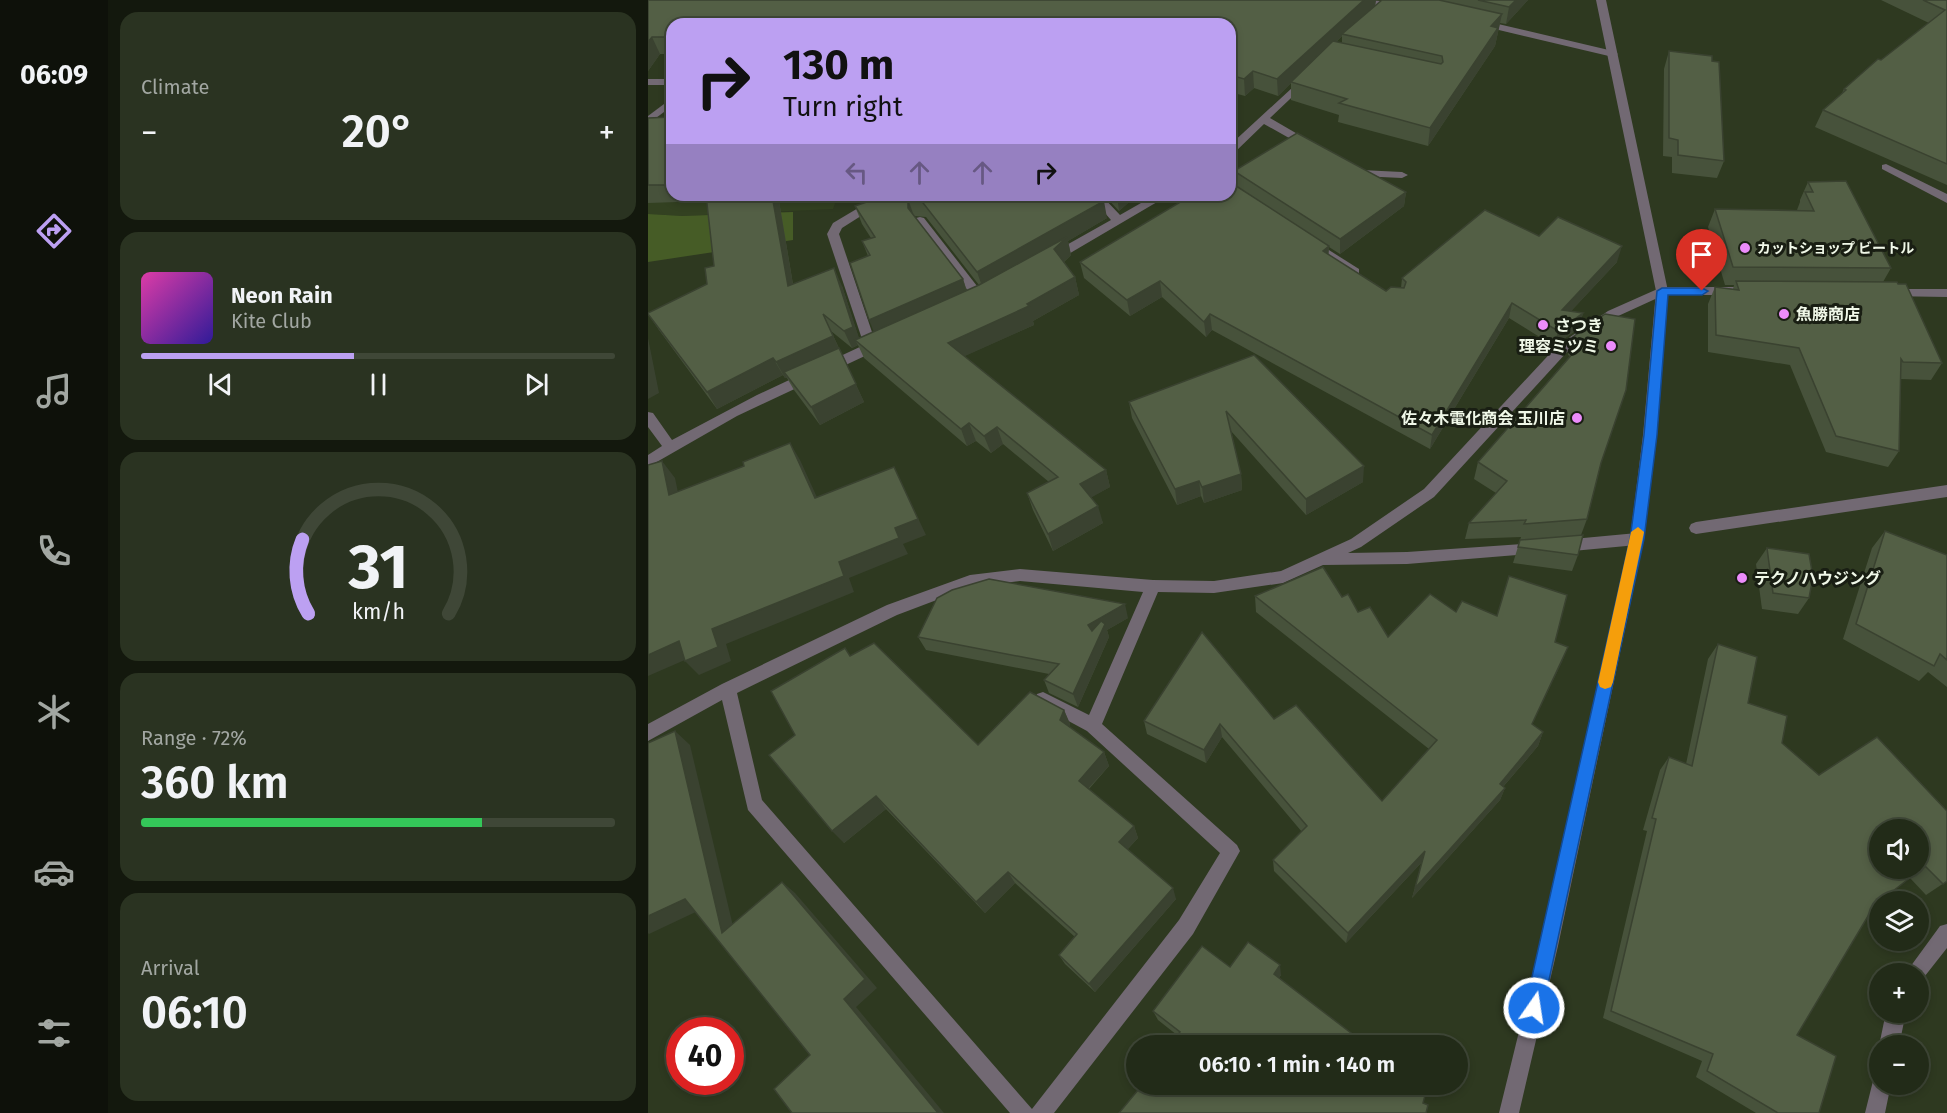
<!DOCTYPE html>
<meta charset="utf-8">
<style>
body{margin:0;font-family:"Fira Sans","Noto Sans JP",sans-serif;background:#2a3321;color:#f1f3f6;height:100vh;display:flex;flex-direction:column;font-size:22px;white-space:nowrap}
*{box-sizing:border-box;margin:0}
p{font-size:20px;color:#a2a7a2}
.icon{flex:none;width:33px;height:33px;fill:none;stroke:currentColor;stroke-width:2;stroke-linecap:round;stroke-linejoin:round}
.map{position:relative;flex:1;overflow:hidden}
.drawer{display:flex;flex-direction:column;gap:12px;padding:12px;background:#13180d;width:540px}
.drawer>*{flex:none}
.banner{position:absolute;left:18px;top:18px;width:570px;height:183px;border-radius:18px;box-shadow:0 3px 9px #0003,0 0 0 2px #3f4737;background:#bca0f2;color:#111;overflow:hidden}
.buttons{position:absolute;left:1221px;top:819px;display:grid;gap:12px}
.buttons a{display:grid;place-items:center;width:60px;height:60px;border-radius:50%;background:#222b18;box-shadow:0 3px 9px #0003,0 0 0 2px #3f4737;font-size:30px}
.speed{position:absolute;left:18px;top:1017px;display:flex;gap:12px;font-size:30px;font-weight:700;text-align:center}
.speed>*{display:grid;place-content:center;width:78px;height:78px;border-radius:50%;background:#222b18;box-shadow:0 3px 9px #0003,0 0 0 2px #3f4737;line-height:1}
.speed .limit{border:9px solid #d22;background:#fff;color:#111}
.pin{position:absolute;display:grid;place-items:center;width:51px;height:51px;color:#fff;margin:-62px -26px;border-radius:50% 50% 50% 0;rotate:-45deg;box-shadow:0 0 6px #0007}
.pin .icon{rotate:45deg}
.me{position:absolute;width:66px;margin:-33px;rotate:13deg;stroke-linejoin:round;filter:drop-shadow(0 0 4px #0008)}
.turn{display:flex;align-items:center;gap:21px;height:126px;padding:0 18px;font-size:27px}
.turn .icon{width:78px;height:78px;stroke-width:2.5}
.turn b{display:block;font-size:42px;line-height:51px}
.lanes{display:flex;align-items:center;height:57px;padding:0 18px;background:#0003;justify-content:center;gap:30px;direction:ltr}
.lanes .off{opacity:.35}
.big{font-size:45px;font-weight:600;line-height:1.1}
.drawer .tile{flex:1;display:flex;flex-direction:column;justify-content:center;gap:9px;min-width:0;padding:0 21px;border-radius:18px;background:#2a3321}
.drawer .dial{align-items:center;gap:0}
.dial svg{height:156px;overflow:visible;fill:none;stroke:#3f4737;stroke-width:7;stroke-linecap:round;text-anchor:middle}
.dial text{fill:#f1f3f6;stroke:none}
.song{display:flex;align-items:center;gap:18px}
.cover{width:72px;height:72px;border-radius:9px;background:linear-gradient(135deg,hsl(320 70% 55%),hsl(250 70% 35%))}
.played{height:6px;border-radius:3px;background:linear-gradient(90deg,#bca0f2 45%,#3f4737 45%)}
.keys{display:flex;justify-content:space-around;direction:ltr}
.heat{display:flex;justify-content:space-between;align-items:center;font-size:33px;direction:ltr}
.charge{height:9px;border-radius:4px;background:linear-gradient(90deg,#34c759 72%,#3f4737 0)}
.trip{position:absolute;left:478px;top:1035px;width:342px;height:60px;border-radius:30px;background:#222b18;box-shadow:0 3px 9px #0003,0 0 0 2px #3f4737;font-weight:600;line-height:60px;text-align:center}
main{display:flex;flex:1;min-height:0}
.menu{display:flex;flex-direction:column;width:108px;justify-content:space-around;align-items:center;background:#0e110a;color:#a2a7a2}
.menu .icon{width:42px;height:42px}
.menu .on{color:#bca0f2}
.menu b{font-size:27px;color:#f1f3f6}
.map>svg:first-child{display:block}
.built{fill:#334121}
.green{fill:#465c26}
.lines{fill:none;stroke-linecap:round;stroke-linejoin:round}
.minor{fill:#726973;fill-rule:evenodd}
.tertiary{fill:#726973;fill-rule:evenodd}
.wall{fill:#47523b;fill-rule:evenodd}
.shaded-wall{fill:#3a4230}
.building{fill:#535f45;stroke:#3a4230;stroke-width:1.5;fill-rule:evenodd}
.route{fill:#1a73e8;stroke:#114b97;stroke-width:1.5}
.slow{fill:#f59e0b}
.poi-dot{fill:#ec8cfb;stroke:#191e13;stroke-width:2}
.labels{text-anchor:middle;stroke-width:6;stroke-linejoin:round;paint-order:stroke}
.far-poi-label{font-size:14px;font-weight:bold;fill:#f0f8e8;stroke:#191e13;text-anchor:start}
.poi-label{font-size:16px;font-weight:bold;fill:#f0f8e8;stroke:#191e13;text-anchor:start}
</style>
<main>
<nav class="menu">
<b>06:09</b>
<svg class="icon on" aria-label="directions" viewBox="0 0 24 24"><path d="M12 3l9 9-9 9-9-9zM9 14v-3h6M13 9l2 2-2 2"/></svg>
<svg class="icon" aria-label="music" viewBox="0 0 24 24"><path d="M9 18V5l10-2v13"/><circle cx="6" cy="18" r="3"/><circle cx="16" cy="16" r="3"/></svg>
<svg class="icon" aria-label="phone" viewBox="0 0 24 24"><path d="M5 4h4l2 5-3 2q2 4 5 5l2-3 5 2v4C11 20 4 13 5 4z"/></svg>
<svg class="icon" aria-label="climate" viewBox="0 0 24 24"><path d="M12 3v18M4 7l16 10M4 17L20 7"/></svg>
<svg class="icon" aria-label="car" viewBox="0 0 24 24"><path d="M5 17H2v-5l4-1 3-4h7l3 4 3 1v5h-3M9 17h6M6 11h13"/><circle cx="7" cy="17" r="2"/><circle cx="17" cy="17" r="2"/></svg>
<svg class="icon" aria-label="filters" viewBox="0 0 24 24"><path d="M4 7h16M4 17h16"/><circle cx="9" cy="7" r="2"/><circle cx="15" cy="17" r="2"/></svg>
</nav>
<section class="drawer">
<div class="tile"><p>Climate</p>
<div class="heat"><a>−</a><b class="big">20°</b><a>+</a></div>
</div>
<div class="tile">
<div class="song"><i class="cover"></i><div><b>Neon Rain</b><p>Kite Club</p></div></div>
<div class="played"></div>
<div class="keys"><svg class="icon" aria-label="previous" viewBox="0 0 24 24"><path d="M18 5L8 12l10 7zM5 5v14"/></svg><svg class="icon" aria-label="pause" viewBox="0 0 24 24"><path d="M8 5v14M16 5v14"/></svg><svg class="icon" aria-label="next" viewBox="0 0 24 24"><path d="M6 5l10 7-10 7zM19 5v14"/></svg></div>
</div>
<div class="tile dial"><svg viewBox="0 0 100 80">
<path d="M14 69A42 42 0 1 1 86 69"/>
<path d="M14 69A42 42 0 0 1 11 31" stroke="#bca0f2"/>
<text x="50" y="56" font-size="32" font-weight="700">31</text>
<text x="50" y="72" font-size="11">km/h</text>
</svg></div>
<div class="tile"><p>Range · 72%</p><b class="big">360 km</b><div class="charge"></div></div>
<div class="tile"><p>Arrival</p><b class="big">06:10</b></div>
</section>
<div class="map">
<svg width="1299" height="1113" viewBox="0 0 1299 1113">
<rect width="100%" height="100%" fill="#2e3920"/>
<path class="built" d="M0,136l24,59h166l-5,14 -151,7 -34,-2z"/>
<path class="green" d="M145,212v28l-145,22v-48l34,2z"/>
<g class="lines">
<g class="minor">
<path d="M699,0c17,0 44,0 58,5l-5,3 -48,-5z"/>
<path d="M833,20l132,31 5,3 -5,3 -135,-32 -2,-2z"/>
<path d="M657,76l4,1v4l-39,37 43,25v4h-8l-41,-23 -30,29 -4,1v-9z"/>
<rect x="0" y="79" width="24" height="6"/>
<path d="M24,98v8l-24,18v-8z"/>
<path d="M1238,164l61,30v9l-65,-34v-4z"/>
<path d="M705,167l8,3 41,2 6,3 -6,3 -43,-2 -12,-6z"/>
<path d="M232,195h14l-52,33 -3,6 36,107h9l1,3 -1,3 -147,69 -89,51v-12l14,-9 -14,-19v-15l5,1 19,27 85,-45 107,-50 -37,-111 6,-11z"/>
<path d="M441,195h12l19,20 35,-20h14l-114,67h-8v-6l64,-36z"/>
<path d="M272,217l4,1 60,77 2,3 -2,3h-8l-60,-77v-6z"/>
<path d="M665,240l46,29v6h-8l-42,-28 -2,-3z"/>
<path d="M1014,287h72l6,4 -6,4h-70l-48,22 -49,35 -133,145 -73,50 -13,6 59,-1 128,-9 5,2 2,4 -2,4 -133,11 -84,1 -40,18 -69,10 -56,-1 -56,132 135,121 3,6 -47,83 -139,179h-44l-262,-303 -26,-110 -74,41v-17l74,-40 165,-79 83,-30 50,-6 133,11 61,1 67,-10 70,-32 73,-50 133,-143 51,-35zM372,581l123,11 -54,123 -46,-23 -6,2 -2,5 2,5 50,27 133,122 -41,67 -147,189 -270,-309 -25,-107 160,-78 74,-28z"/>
<path d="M1242,289h57v8l-61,-1 -2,-3 2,-3z"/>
<path d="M1299,485v12l-251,37 -5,-2 -2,-4 2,-4 5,-2z"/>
<path d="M989,533l5,2 2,4 -2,4 -5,2 -75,7 -5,-2 -2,-4 2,-4 5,-2z"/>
<path d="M1299,924v24l-26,33 -3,1v-8h-13l35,-48z"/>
<path d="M1238,1012h20l-7,34h-20z"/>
<path d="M1232,1074v10h11l-6,29h-20l9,-36z"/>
</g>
<path class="tertiary" d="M948,0h10l62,291 -11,144 -13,104 -86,407 -39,167h-20l41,-167 90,-407 13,-104 13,-144z"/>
</g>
<g class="wall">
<path d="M0,0h728l-1,6 7,-6h146l-22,24 -6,-1 -5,23 -67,100 -90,-24 1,-7 -48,-15v-17l-13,13 -24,-8 -9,8 -15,-4v-68h-558v30h-12l-12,17zM694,36v7l-6,-1z"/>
<path d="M1233,0h66v185l-132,-58 8,-17 19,-17 2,-4 85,-66z"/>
<path d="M1021,51l55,110 -7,17 -45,-5v-16l-9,-1 1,-87z"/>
<path d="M24,117v78h106l15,89 49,2 17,53 15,-7 -6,-76 -6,-15 9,-3 -9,-14 -7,-18 32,-11 220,23 -39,23 3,14 -7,7 11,15 4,18 -46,26 1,4 -70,31 142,114 4,17 -19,10 12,26 -50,28 -20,-41 -6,-17 22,-11 -46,-38 -12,9 -15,-12 -9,5 -103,-88 -6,-13 -6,3 -21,-17 33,71 -44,23 -26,-35 -7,-12h-2l-2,-3 -66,34 -58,-79 -11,-16 59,-30 7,-18 -7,-65 -59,2v-85zM266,216l12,1 53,68 -12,6 -4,-12z"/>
<path d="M586,171l172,21 -2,14 -64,48 -11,-7 -1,8 58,36 15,-3 1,-10 137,-42 78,26 -46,49 12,2 -4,15 -25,18 -45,-28 -79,131 -218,-119 -6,7 -44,-40 -32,19 -46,-38 -4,-16 155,-77z"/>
<path d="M1160,182l83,86 -8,14 59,81 -11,17 -30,-1 -2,72 -11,16 -62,-15 -36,-87 -82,-13v-48l7,-17 18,2 1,-4h-9l-17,-58 7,-18 82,1 3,-8v-2z"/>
<path d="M456,195h33l-18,16z"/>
<path d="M957,314l-4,149 -14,56 -6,16 -3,20 -6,16 -59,-8 8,-26 -56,2 4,-16 27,-30 -22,-14 4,-17 92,-106 -2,-1 5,-18z"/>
<path d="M606,355l109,127 -57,33 -75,-84 10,43 1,16 -38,13 -3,-7 -24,9 -45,-87 -3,-16z"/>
<path d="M1237,531l62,24v132l-19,-15 -9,9 -76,-42 29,-91z"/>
<path d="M1119,548l42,50 -11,16 -36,-5 -6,-45z"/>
<path d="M607,596l87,1 46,40 68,-25 99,30 13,5 -36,77 11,8 -5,14 -35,41 2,1 -5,12 -88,98 10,-36 -76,81 -72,-72 -1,-11 29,-28 -80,-95 -16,26 -59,-29 -3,-13 130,-2 108,82 47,-52 -173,-137z"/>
<path d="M480,618l-21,12 2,7 -31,70 -29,-14 -5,-13 5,-6 -123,-24 -8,-13z"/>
<path d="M1070,644l30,59 34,40 37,32 128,106 -21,14 -16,-17 -36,28 -77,129 22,78h-63l-60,-36 6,-16 -99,-43 44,-187 -4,-1 17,-60 9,-13 17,7 22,-105z"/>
<path d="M203,656l127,89 86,-35 6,14 -1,3 35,25 5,14 -20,23 45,37 4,12 -11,12 49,49 -81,93 -30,-28 -6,-9 16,-18 -60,-54 -30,30 -99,-104 -42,34 -49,-108z"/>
<path d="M582,967l51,8 -2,3 -104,68 -2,-5 4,-6 -19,-15 -5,-9z"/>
</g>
<g class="shaded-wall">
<path d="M716,0h12l-1,6 -33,28v2l-50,46h-1v1l-13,13 -1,-17z"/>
<path d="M868,0h12l-22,24 3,-17z"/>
<path d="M854,14l-7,32 -67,100 2,-18 61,-102z"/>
<path d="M4,37l8,17 -12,17v-29z"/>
<path d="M605,71l1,17 -9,8 -1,-17z"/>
<path d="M758,192l-2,14 -64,48v-15z"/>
<path d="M124,195h6l18,108 -8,-17z"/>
<path d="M469,195h20l-18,16z"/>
<path d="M260,199l6,17 -6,-8z"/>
<path d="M456,201l3,17 -39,23 3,14 -13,12 -75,22 -6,-17z"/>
<path d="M681,246l-1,16 -5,-11z"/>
<path d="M974,246l-5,16 -59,63 4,-15z"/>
<path d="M186,268l8,18 19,58 -6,-4 3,5 -6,3 -8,-17z"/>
<path d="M427,277l4,18 -46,26 1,4 -80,36 -6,-18 79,-39z"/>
<path d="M315,279l5,17 -92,41 -7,-17z"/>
<path d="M512,281l2,16 -32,19 -3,-16z"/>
<path d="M864,303l-3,15 -79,131 2,-14z"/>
<path d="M935,313l-4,15 -25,18 4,-15z"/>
<path d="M175,314l41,88 -44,23 -9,-18 -27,-35 3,6h-2l-9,-16z"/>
<path d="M562,314l2,16 -6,7 -2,-15z"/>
<path d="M0,338l11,55 -11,6z"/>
<path d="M125,358l10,17 -66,34 -10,-17z"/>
<path d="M321,423l7,18 -9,5 -6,-17z"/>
<path d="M349,427l6,17 -12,9 -7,-17z"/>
<path d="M142,443l10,17 25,55 -10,-17z"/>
<path d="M14,461l13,17 7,34 -13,-17z"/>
<path d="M716,466l-1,16 -57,33v-16z"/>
<path d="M246,467l32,68 -23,9 5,10 -59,24 5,14 -128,52 5,17 -32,14 -14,-14 27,-32 127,-67 56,-34z"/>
<path d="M458,470l4,17 -25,14 -5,-17z"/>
<path d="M593,474l1,16 -38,13 -2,-16z"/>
<path d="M551,481l2,15 -24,9 -2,-16z"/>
<path d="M450,506l5,17 -50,28 -5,-17z"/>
<path d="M477,604l3,14 -21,12 2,7 -31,70 -5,-13 20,-56 -5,-13z"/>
<path d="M31,641l15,15 -46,20v-21z"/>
<path d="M920,647l-6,15 -36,75 6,-13z"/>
<path d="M416,710l6,14 -5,10 -5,-14z"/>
<path d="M572,724l2,13 -16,26 -2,-13z"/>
<path d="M27,731l15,14 47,198 -15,-10z"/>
<path d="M895,732l-5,14 -43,50 5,-12z"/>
<path d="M456,752l5,14 -25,27 -5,-12z"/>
<path d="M857,788l-5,12 -88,98 3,-10z"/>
<path d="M228,796l10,13 -42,34 -12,-12z"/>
<path d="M486,826l4,12 -15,16 -4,-12z"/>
<path d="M777,851l-3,11 -76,81 2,-10z"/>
<path d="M360,872l7,11 -30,30 -9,-11z"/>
<path d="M134,882l13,11 82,95 -21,19 88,106h-6l-94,-114z"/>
<path d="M525,888l3,11 -81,93 -6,-8z"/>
<path d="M37,899l17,10 -53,25 -1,-1v-17z"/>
<path d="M632,965l1,10 -6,9 -1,-10z"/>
</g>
<g class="building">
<path d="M0,0h716l-87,79 -24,-8 -9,8 -14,-4v-51h-558v13h-20l-4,5z"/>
<path d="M734,0h57l63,14 -11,12 7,2 -68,100 -91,-25 8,-4 -56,-17 42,-41 108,23 2,-2 -1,-6 -100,-22z"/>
<path d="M830,0h38l-7,7z"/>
<path d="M1275,0h24v164l-124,-54 23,-20 -2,-1 34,-30 3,1 64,-50z"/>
<path d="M1021,51l43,5v5l7,1 5,99 -46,-6v-15l-9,-2z"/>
<path d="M24,117v68h-24v-67z"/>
<path d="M649,133l109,59 -66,47 -106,-68z"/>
<path d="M1198,181l45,87 -158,-1 -18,-58 99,2 -9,-19h8l-5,-10z"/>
<path d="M582,182l99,64 -6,5 63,40 5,-4 13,1 2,-6 -4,-4 83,-68 54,26 19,-19 64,29 -60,64 21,3 -25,18 -46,-28 -80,132 -222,-121 -6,8 -44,-41 -33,19 -47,-38 112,-67h38z"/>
<path d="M58,195h66l16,91 46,-18 19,59 -9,4 -21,-17 10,22 -57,26 -3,-4 -66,34 -59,-78v-1l59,-29 -2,-16 9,-2z"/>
<path d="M239,195h212l5,6 -127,71 -57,-73h-12v9l55,71 -94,41 -19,-57 20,-8 -8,-14 13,-4 -20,-31z"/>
<path d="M419,237l-13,12 21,28 -48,27 2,2 -81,37 158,127 -26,14 18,22 -50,28 -21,-41 31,-16 -61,-50 -13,9 -15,-13 -8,6 -106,-89 124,-55z"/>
<path d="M1088,281l161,1 1,2h8l36,79 -39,-1 -2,-3 -2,92 -63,-15 -37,-88 -83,-13 -1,-48 24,3z"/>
<path d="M957,314l30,5 -9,71 -25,73 -14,56 -63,5 2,-4 -57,3 38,-42 -29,-19 104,-119 -9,-6z"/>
<path d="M191,348l17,36 -45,23 -27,-35z"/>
<path d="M606,355l110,111 -58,33 -80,-88 15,63 -39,13 -3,-6 -24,8 -46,-87z"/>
<path d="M142,443l25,55 79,-31 24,52 -23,9 4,10 -60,24 5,14 -132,53 6,18 -33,14 -6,-20 -31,14v-190l14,-4 7,34 75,-29 -1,-4z"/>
<path d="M1237,531l62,24v105l-7,-6 -6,12 -78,-42z"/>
<path d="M935,535l-5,20 -60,-8 2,-7z"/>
<path d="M1119,548l42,6 4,23 -4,21 -36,-5z"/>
<path d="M675,567l19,30 6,-3 10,18 12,-5 18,30 42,-43 26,18 6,-11 35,15 12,-40 58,19 -12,47 13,5 -36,77 11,8 -43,52 5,4 -90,100 10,-37 -77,82 -75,-73 34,-34 -87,-102 -16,26 -60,-29 58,-89 72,87 22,-14 86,96 55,-61 -182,-144z"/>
<path d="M341,579l136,25 -37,21 4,6 9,-10 4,3 -32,70 -29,-14 15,-16 -141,-27 19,-39 15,-8z"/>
<path d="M226,643l104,102 52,-53 34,18 -4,10 44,32 -25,29 55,45 -15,16 54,46 -84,96 -30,-29 18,-21 -69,-62 -32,30 -100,-106 -44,35 -63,-76 26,-20 -24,-44 74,-43 5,8z"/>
<path d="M1070,644l39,13 -9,46 39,13 -5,27 37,32 58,-38 70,74v70l-4,3 -18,-18 -51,40 -77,129 39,21 -17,57h-41l-71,-42 6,-17 -102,-43 45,-192 -4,-1 17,-61 23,9zM1232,830h38v38h-38z"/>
<path d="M27,731l47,202 60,-51 83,97 -21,20 94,114h-146l-18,-24 36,-34 -125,-156 -37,17v-173z"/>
<path d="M600,942l32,23 -6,9 94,72h-193l2,-2 -4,-3 7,-9 -27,-21 49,-65 28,21z"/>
<path d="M728,1034l17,12h-20z"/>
<path d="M495,1084h285l-5,19 5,2 -2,8h-307z"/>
</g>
<path class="route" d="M1014,288h40l6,3 -6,4h-34l-11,140 -13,104 -101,469 -3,7 -6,2 -6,-2 -3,-7 105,-469 14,-104 13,-144z"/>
<path class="slow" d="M990,527l6,5 -31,150 -2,5 -6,2 -5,-2 -2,-5 33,-150z"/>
<g class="poi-dot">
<circle cx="1097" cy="248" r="6"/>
<circle cx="1136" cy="314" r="6"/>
<circle cx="895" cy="325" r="6"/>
<circle cx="963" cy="346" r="6"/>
<circle cx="929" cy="418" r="6"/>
<circle cx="1094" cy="578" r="6"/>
</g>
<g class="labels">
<g class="far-poi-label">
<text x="1109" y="253">カットショップ ビートル</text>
</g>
<g class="poi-label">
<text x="1148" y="320">魚勝商店</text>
<text x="907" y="331">さつき</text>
<text x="951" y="352" text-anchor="end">理容ミツミ</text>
<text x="917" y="424" text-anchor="end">佐々木電化商会 玉川店</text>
<text x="1106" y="584">テクノハウジング</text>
</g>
</g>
</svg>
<div class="buttons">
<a><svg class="icon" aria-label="sound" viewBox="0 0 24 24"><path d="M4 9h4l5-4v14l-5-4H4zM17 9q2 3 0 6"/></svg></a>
<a><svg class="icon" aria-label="layers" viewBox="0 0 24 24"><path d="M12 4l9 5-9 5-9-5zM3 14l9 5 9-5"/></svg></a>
<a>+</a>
<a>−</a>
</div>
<div class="speed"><div class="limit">40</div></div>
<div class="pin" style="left:1054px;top:291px;background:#d93025"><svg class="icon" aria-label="arrive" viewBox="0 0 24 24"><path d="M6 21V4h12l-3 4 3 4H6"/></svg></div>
<svg class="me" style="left:886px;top:1008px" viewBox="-20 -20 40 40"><circle r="17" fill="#1a73e8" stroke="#fff" stroke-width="3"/><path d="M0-11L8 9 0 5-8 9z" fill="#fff"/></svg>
<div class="trip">06:10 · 1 min · 140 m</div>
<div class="banner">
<div class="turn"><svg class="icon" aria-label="right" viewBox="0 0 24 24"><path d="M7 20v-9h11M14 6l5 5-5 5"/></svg><div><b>130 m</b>Turn right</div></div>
<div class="lanes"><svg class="icon off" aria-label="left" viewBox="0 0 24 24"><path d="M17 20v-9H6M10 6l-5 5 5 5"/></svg><svg class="icon off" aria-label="ahead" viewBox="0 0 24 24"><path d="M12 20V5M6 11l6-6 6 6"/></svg><svg class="icon off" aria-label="ahead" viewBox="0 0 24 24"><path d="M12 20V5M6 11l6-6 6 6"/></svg><svg class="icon" aria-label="right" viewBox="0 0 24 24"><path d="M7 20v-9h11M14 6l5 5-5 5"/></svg></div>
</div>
</div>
</main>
